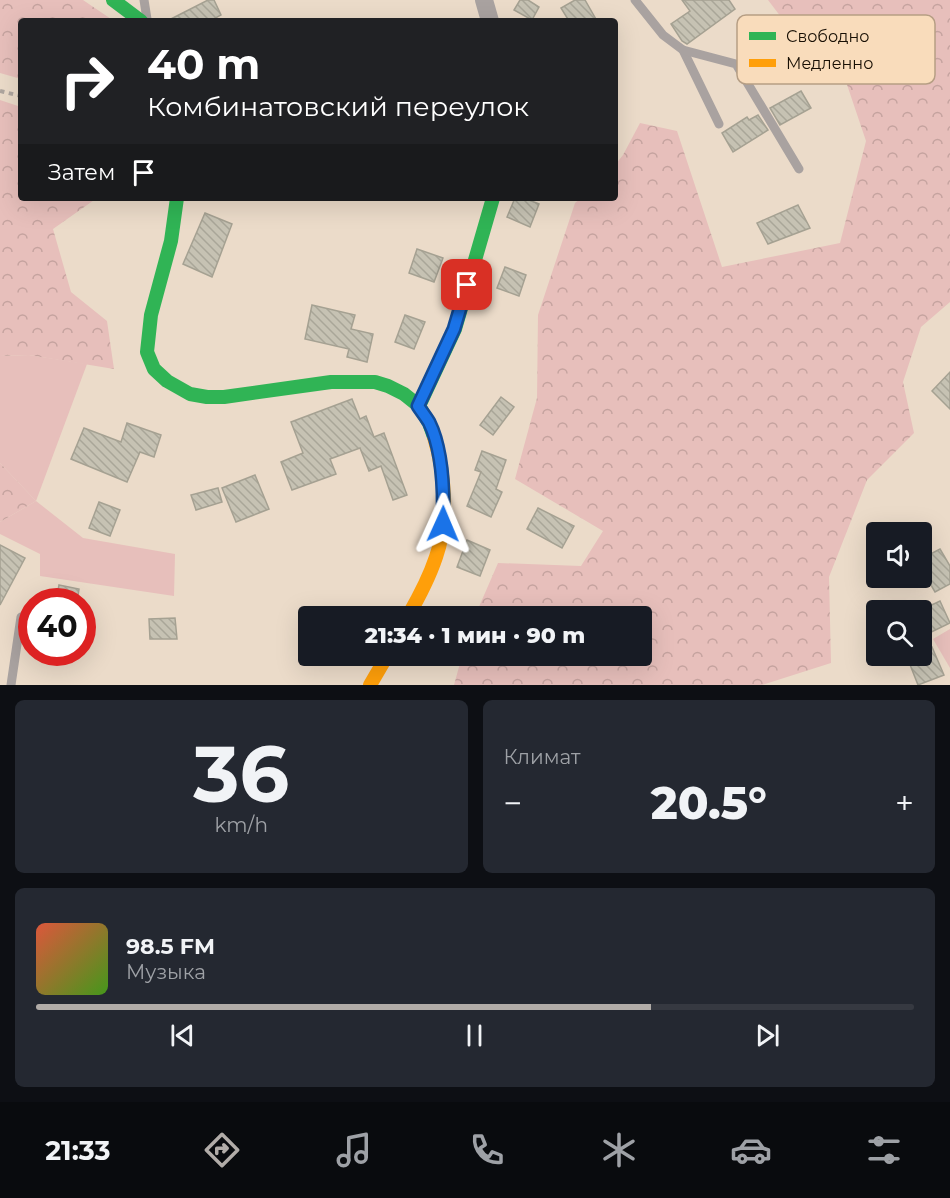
<!DOCTYPE html>
<html lang="ru">
<meta charset="utf-8">
<style>
body{margin:0;font-family:Montserrat,sans-serif;background:#242831;color:#f1f3f6;height:100vh;display:flex;flex-direction:column;font-size:22px;white-space:nowrap}
*{box-sizing:border-box;margin:0}
p{font-size:20px;color:#9ea1a6}
.icon{flex:none;width:33px;height:33px;fill:none;stroke:currentColor;stroke-width:2;stroke-linecap:round;stroke-linejoin:round}
.map{position:relative;height:685px;overflow:hidden}
.panel{display:flex;flex-direction:column;gap:15px;padding:15px;background:#0d0f14;flex:1}
.panel>*{flex:none}
.banner{position:absolute;left:18px;top:18px;width:600px;height:183px;border-radius:6px;box-shadow:0 6px 24px #0002;background:#202124;color:#fff;overflow:hidden}
.fabs{position:absolute;left:866px;top:522px;display:grid;gap:12px}
.fabs a{display:grid;place-items:center;width:66px;height:66px;border-radius:6px;background:#171b24;box-shadow:0 6px 24px #0002;font-size:30px}
.speed{position:absolute;left:18px;top:588px;display:flex;gap:12px;font-size:30px;font-weight:700;text-align:center}
.speed>*{display:grid;place-content:center;width:78px;height:78px;border-radius:50%;background:#171b24;box-shadow:0 6px 24px #0002;line-height:1}
.speed .limit{border:9px solid #d22;background:#fff;color:#111}
.pin{position:absolute;display:grid;place-items:center;width:51px;height:51px;color:#fff;margin:-26px;border-radius:12px;box-shadow:0 3px 9px #0006}
.me{position:absolute;width:66px;margin:-33px;rotate:1deg;stroke-linejoin:round;filter:drop-shadow(0 0 4px #0008)}
.turn{display:flex;align-items:center;gap:21px;height:126px;padding:0 30px;font-size:27px}
.turn .icon{width:78px;height:78px;stroke-width:2.5}
.turn b{display:block;font-size:42px;line-height:51px}
.then{display:flex;align-items:center;height:57px;padding:0 30px;background:#0003;gap:12px;font-size:22px}
.big{font-size:45px;font-weight:800;line-height:1.1}
.panel .tile{flex:1;display:flex;flex-direction:column;justify-content:center;gap:9px;min-width:0;padding:0 21px;border-radius:9px;background:#242831}
.panel .dial{align-items:center;gap:0}
.dial b{font-size:78px;line-height:1}
.song{display:flex;align-items:center;gap:18px}
.cover{width:72px;height:72px;border-radius:9px;background:linear-gradient(135deg,hsl(10 70% 55%),hsl(100 70% 35%))}
.played{height:6px;border-radius:3px;background:linear-gradient(90deg,#b1aca8 70%,#363941 70%)}
.keys{display:flex;justify-content:space-around;direction:ltr}
.heat{display:flex;justify-content:space-between;align-items:center;font-size:33px;direction:ltr}
.panel .tiles{flex:1;display:grid;gap:15px;grid-template-columns:1fr 1fr}
.tile:last-child{grid-column:span 2}
.trip{position:absolute;left:298px;top:606px;width:354px;height:60px;border-radius:6px;background:#171b24;box-shadow:0 6px 24px #0002;font-weight:800;line-height:60px;text-align:center}
.menu{display:flex;height:96px;justify-content:space-around;align-items:center;background:#090b0e;color:#9ea1a6}
.menu .icon{width:42px;height:42px}
.menu .current{color:#b1aca8}
.menu b{font-size:27px;color:#f1f3f6}
.map>svg:first-child{display:block}
.green{fill:#e7bfbb}
.forest{fill:url(#forest-crowns)}
.building{fill:url(#building-back-hatch);stroke:#a5a192;stroke-width:1.5}
.lines{fill:none;stroke-linecap:round;stroke-linejoin:round}
.path{stroke:#aea59e;stroke-width:4;stroke-dasharray:4.5 4.5;stroke-linecap:butt}
.lane{stroke:#a9a2a0;stroke-width:9}
.street{stroke:#a9a2a0;stroke-width:18}
.fast{stroke:#30b455;stroke-width:14}
.slow{stroke:#ff9f0a;stroke-width:14}
.route-casing{stroke:#114b97;stroke-width:15}
.route{stroke:#1a73e8;stroke-width:10}
.key{fill:#f9dcbb;stroke:#b69e84;stroke-width:1.5}
.key-label{font-size:16px;fill:#180f04}
</style>
<div class="map">
<svg width="950" height="685" viewBox="0 0 950 685">
<defs>
<pattern id="forest-crowns" width="20" height="18" patternUnits="userSpaceOnUse" patternTransform="scale(1.5)"><rect width="20" height="18" fill="#e7bfbb"/><path d="M2 6a3 3 0 1 1 6 0M12 15a3 3 0 1 1 6 0" fill="none" stroke="#c5a39f"/></pattern>
<pattern id="building-back-hatch" width="6" height="6" patternUnits="userSpaceOnUse" patternTransform="scale(1.5)"><rect width="6" height="6" fill="#c6c2b3"/><path d="M-1 5l2 2M0 0l6 6M5-1l2 2" fill="none" stroke="#a9a698"/></pattern>
</defs>
<rect width="100%" height="100%" fill="#ebdbc9"/>
<g class="green">
<path d="M29,355l58,9 -51,137 47,37 92,16 -1,42 -134,-20v-22l-40,-20v-12l36,-21 -36,-38v-107z"/>
<path d="M950,629v39l-17,-29z"/>
</g>
<g class="forest">
<path d="M0,0h83l31,21h-93v58l-21,-6z"/>
<path d="M768,0h182v302l-29,25 -18,55 11,51 -47,47 -38,97 2,86 -69,22h-308l8,-29h180v-40h-167l23,-53 83,3 22,-35 -88,-52 22,-81 1,-83 37,-112 6,-5h34v-33l8,-10 17,-32 37,8 45,136 118,-24 26,-102 -27,-80 -39,-19z"/>
<path d="M0,100l21,7v91h76l-44,31 18,63 36,29 7,48 -85,-14 -29,1z"/>
<path d="M0,463l36,38 -36,21z"/>
</g>
<g class="building">
<path d="M208,0h6l7,15 -11,6h-43z"/>
<path d="M520,0h8l11,7 -7,13 -18,-10z"/>
<path d="M575,0h10l12,21h-28l-8,-13z"/>
<path d="M682,0h47l6,9 -48,35 -5,-3 -11,-17 19,-13z"/>
<path d="M801,91l10,17 -31,17 -10,-17z"/>
<path d="M758,115l10,15 -35,22 -11,-19 25,-16 2,3z"/>
<path d="M515,198h9l15,6 -9,23 -23,-10z"/>
<path d="M798,205l12,23 -42,16 -11,-21z"/>
<path d="M205,213l27,11 -20,53 -29,-13z"/>
<path d="M417,249l26,9 -9,24 -25,-9z"/>
<path d="M505,267l21,8 -7,21 -22,-8z"/>
<path d="M312,305l43,10 -4,14 22,5 -6,28 -20,-5 2,-8 -44,-10z"/>
<path d="M405,315l20,7 -11,27 -19,-7z"/>
<path d="M950,372v37l-18,-18z"/>
<path d="M501,397l13,10 -21,28 -13,-10z"/>
<path d="M352,399l8,20 6,-3 8,21 10,-4 23,62 -14,5 -12,-34 -12,5 -9,-23 -30,11 6,15 -44,16 -11,-28 22,-9 -12,-31z"/>
<path d="M127,423l34,12 -7,22 -14,-5 -13,30 -56,-23 13,-31 37,14z"/>
<path d="M482,451l24,9 -10,29 6,3 -11,25 -24,-11 14,-34 -6,-2z"/>
<path d="M255,475l14,34 -33,13 -14,-34z"/>
<path d="M218,488l4,14 -26,8 -5,-15z"/>
<path d="M99,502l21,8 -10,26 -21,-8z"/>
<path d="M538,508l36,18 -12,22 -35,-19z"/>
<path d="M467,540l23,10 -10,26 -23,-9z"/>
<path d="M0,545l25,13 -25,47z"/>
<path d="M940,549l10,17v18l-15,8 -14,-24v-9z"/>
<path d="M59,585l20,4 -2,13h-21z"/>
<path d="M940,601l10,22 -29,14v-27z"/>
<path d="M175,618l2,21h-27l-1,-20z"/>
<path d="M932,647l12,28 -26,10 -11,-28 4,-1h10v-5z"/>
</g>
<g class="lines">
<path class="path" d="M0,91l21,5"/>
<g class="lane">
<path d="M144,0l3,19"/>
<path d="M635,0l28,35 20,15 36,74"/>
<path d="M683,50l53,14 63,105"/>
<path d="M11,685l10,-68"/>
</g>
<path class="street" d="M484,0l6,21"/>
<g class="fast">
<path d="M113,0l28,21"/>
<path d="M177,198l-6,43 -20,74 -4,37 7,17 13,12 23,13 17,3h17l107,-15h44l13,4 16,8 15,12 10,17 5,14"/>
<path d="M419,406l36,-77 38,-131"/>
</g>
<g class="slow">
<path d="M408,616c11,-19 21,-38 28,-59 13,-36 9,-84 -2,-120"/>
<path d="M370,685l17,-29"/>
</g>
</g>
<g class="lines">
<g class="route-casing">
<path id="route" d="M443,524c1,-31 0,-74 -14,-102 -3,-5 -7,-10 -11,-16l36,-77 13,-44"/>
</g>
<use href="#route" class="route"/>
</g>
<rect x="737" y="15" width="198" height="69" rx="9" class="key"/>
<rect x="749" y="32" width="27" height="8" fill="#30b455"/>
<rect x="749" y="59" width="27" height="8" fill="#ff9f0a"/>
<g class="key-label">
<text x="786" y="42">Свободно</text>
<text x="786" y="69">Медленно</text>
</g>
</svg>
<div class="fabs">
<a><svg class="icon" aria-label="sound" viewBox="0 0 24 24"><path d="M4 9h4l5-4v14l-5-4H4zM17 9q2 3 0 6"/></svg></a>
<a><svg class="icon" aria-label="search" viewBox="0 0 24 24"><circle cx="10" cy="10" r="6"/><path d="M15 15l6 6"/></svg></a>
</div>
<div class="speed"><div class="limit">40</div></div>
<div class="pin" style="left:467px;top:285px;background:#d93025"><svg class="icon" aria-label="arrive" viewBox="0 0 24 24"><path d="M6 21V4h12l-3 4 3 4H6"/></svg></div>
<svg class="me" style="left:443px;top:524px" viewBox="-20 -20 40 40"><path d="M0-17L14 15 0 8-14 15z" fill="#1a73e8" stroke="#fff" stroke-width="4"/></svg>
<div class="trip">21:34 · 1 мин · 90 m</div>
<div class="banner">
<div class="turn"><svg class="icon" aria-label="right" viewBox="0 0 24 24"><path d="M7 20v-9h11M14 6l5 5-5 5"/></svg><div><b>40 m</b>Комбинатовский переулок</div></div>
<div class="then">Затем<svg class="icon" aria-label="arrive" viewBox="0 0 24 24"><path d="M6 21V4h12l-3 4 3 4H6"/></svg></div>
</div>
</div>
<section class="panel">
<div class="tiles">
<div class="tile dial"><b>36</b><p>km/h</p></div>
<div class="tile"><p>Климат</p>
<div class="heat"><a>−</a><b class="big">20.5°</b><a>+</a></div>
</div>
<div class="tile">
<div class="song"><i class="cover"></i><div><b>98.5 FM</b><p>Музыка</p></div></div>
<div class="played"></div>
<div class="keys"><svg class="icon" aria-label="previous" viewBox="0 0 24 24"><path d="M18 5L8 12l10 7zM5 5v14"/></svg><svg class="icon" aria-label="pause" viewBox="0 0 24 24"><path d="M8 5v14M16 5v14"/></svg><svg class="icon" aria-label="next" viewBox="0 0 24 24"><path d="M6 5l10 7-10 7zM19 5v14"/></svg></div>
</div>
</div>
</section>
<nav class="menu">
<b>21:33</b>
<svg class="icon current" aria-label="directions" viewBox="0 0 24 24"><path d="M12 3l9 9-9 9-9-9zM9 14v-3h6M13 9l2 2-2 2"/></svg>
<svg class="icon" aria-label="music" viewBox="0 0 24 24"><path d="M9 18V5l10-2v13"/><circle cx="6" cy="18" r="3"/><circle cx="16" cy="16" r="3"/></svg>
<svg class="icon" aria-label="phone" viewBox="0 0 24 24"><path d="M5 4h4l2 5-3 2q2 4 5 5l2-3 5 2v4C11 20 4 13 5 4z"/></svg>
<svg class="icon" aria-label="climate" viewBox="0 0 24 24"><path d="M12 3v18M4 7l16 10M4 17L20 7"/></svg>
<svg class="icon" aria-label="car" viewBox="0 0 24 24"><path d="M5 17H2v-5l4-1 3-4h7l3 4 3 1v5h-3M9 17h6M6 11h13"/><circle cx="7" cy="17" r="2"/><circle cx="17" cy="17" r="2"/></svg>
<svg class="icon" aria-label="filters" viewBox="0 0 24 24"><path d="M4 7h16M4 17h16"/><circle cx="9" cy="7" r="2"/><circle cx="15" cy="17" r="2"/></svg>
</nav>
